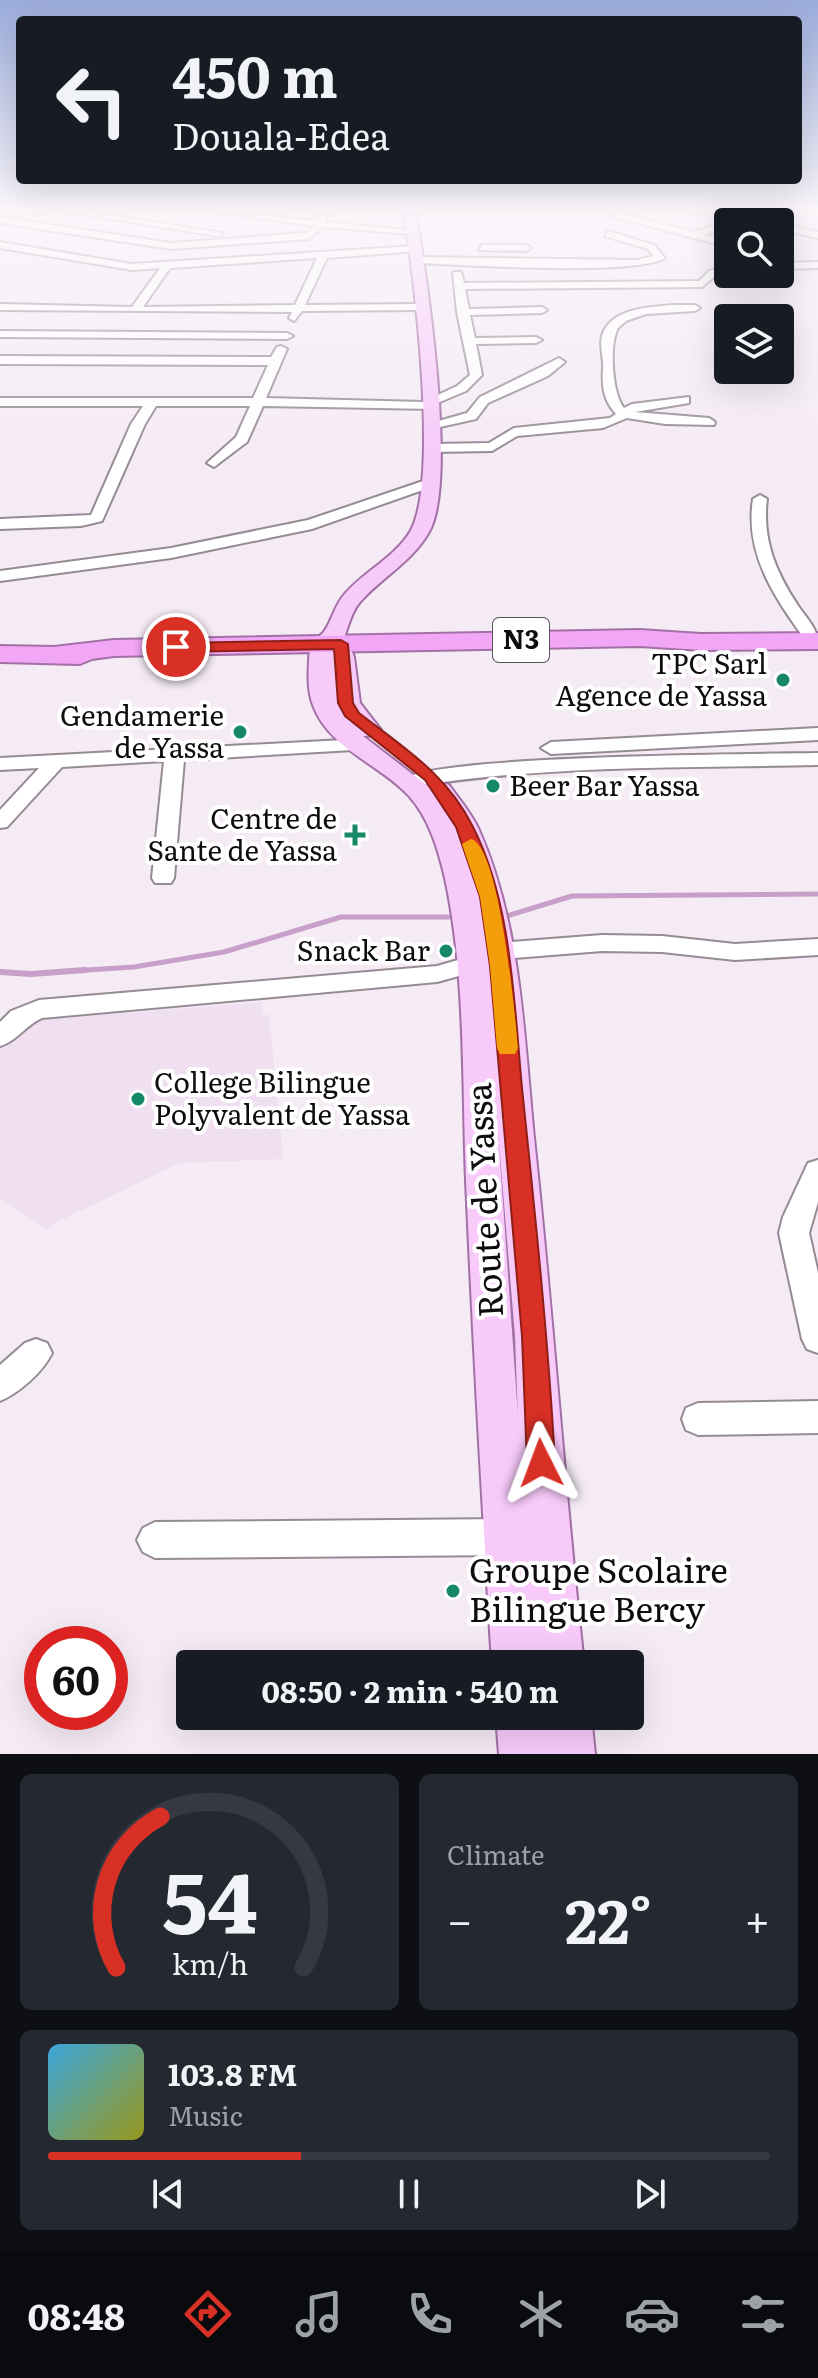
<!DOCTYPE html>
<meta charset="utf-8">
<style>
body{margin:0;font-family:Literata,serif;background:#242831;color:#f1f3f6;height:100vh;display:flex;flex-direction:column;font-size:30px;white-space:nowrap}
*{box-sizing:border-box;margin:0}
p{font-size:26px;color:#9ea1a6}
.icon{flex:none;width:44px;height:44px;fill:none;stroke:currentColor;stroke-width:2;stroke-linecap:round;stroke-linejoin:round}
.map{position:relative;height:1754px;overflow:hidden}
.drawer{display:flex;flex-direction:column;gap:20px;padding:20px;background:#0d0f14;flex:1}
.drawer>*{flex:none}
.top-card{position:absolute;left:16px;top:16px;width:786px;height:168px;border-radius:8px;box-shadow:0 8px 32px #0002;background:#171b24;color:#f1f3f6;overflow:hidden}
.buttons{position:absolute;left:714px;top:208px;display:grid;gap:16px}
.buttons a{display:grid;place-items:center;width:80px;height:80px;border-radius:8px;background:#171b24;box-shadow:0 8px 32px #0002;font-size:40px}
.speed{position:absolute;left:24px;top:1626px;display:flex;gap:16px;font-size:40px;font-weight:700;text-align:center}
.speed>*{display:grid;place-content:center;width:104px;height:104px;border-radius:50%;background:#171b24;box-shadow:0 8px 32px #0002;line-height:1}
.speed .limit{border:12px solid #d22;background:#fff;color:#111}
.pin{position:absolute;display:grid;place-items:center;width:68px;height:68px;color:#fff;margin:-34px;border:4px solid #fff;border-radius:50%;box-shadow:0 2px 8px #0007}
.me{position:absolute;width:88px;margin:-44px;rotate:357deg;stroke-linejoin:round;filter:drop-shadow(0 0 6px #0008)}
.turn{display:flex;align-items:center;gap:28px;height:168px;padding:0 24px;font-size:36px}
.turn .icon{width:104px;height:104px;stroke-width:2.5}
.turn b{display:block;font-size:56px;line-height:68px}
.big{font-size:60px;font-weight:700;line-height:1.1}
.drawer .card{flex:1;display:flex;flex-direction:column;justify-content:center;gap:12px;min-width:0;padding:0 28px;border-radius:12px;background:#242831}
.drawer .dial{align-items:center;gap:0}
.dial svg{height:208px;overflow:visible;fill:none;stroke:#363941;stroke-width:7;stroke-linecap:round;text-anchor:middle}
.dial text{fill:#f1f3f6;stroke:none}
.song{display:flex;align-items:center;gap:24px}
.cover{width:96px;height:96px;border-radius:12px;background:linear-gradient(135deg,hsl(200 70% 55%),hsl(60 70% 35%))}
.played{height:8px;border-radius:4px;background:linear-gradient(90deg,#d93025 35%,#363941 35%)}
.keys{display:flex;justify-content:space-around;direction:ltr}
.heat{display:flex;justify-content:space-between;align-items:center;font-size:44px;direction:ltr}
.drawer .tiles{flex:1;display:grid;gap:20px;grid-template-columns:1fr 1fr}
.card:last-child{grid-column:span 2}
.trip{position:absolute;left:176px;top:1650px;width:468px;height:80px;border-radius:8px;background:#171b24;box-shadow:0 8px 32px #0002;font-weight:700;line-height:80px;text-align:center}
.tabs{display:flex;height:128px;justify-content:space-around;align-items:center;background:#090b0e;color:#9ea1a6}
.tabs .icon{width:56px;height:56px}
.tabs .current{color:#d93025}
.tabs b{font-size:36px;color:#f1f3f6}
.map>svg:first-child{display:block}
.built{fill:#efdff0}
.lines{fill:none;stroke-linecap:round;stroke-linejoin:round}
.stream-far1{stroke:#c89fc9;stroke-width:5}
.stream{stroke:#c89fc9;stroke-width:6}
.minor-casing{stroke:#958b95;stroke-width:4}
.major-casing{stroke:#a370a5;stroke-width:4}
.highway-casing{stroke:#a370a5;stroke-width:4}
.minor{fill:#fff;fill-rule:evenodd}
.major{fill:#f7cafa;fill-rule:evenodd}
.highway{fill:#f2a6f6;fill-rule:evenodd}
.route{fill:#d93025;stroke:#8d1f18;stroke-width:2}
.slow{fill:#f59e0b}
.poi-dot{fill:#178867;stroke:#fff;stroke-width:3}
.labels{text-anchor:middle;stroke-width:8;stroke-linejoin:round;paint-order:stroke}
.shield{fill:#fff;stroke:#575557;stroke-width:2}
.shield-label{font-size:26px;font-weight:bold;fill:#0f0c0f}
.poi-label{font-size:28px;fill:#0f0c0f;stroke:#fff;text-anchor:end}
.near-street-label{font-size:34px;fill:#0f0c0f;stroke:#fff}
.near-poi-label{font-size:34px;fill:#0f0c0f;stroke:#fff;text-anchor:start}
</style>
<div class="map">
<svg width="818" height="1754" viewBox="0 0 818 1754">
<rect width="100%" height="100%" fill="#f5ebf5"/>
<path class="built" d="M262,1002l1,13h6l14,144 -103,4 -121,58 -11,9 -48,-31v-160l16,-17z"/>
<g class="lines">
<g class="stream-far1">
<path d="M507,916l65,-20 246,-2"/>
<path d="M0,972h5"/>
<path d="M56,972l78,-5 90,-15 117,-35h108"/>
</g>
<g class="stream">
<path d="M0,972l31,2 54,-4"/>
<path d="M781,1237l7,33"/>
</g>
<g class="minor-casing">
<g id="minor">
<path d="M49,209h20l154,24 -5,3z"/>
<path d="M196,209l121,12 2,-12h8l-1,13 91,9 -5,3 -89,-7 -15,12 -137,10 -171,-26v-6l171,26 134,-10 9,-7z"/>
<path d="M700,209h14l52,13h-17z"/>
<path d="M614,211l80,21 31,-10h6h-3v5l-24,8 24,6v6l-117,-31z"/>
<path d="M780,223l38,9v6l-38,-9z"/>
<path d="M608,231l46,14 11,13c-30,18 -203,7 -247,5l-5,-3 5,-3 219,3 17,-4 -6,-7 -43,-13z"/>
<path d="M0,242l132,22 283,-18 3,5 -91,7 -22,47 115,-1 5,3 -5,3 -118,1 -8,10 -5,-3 3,-6 -292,-2v-6l132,3 28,-39 -28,2 -132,-22zM317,258l-22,47 -152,2 27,-39z"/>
<path d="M482,245h44l5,3 -5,3 -47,-1z"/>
<path d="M818,262v6l-38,1v-6z"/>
<path d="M728,267v6l-12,2 -14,12 -237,2 4,20 73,-2 5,3 -5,3 -72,2 5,23 61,-1 6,3 -6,3 -60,1 6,31 -16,16 -31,13 -1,5 -171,-3 -16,36 -33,25 -7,-4 29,-26 14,-31h-94l-11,18 -43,97 -21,5 -81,3v-10l91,-4 40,-91 12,-18h-143v-8h253l15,-33 -268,-1v-8l271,1 6,-10 4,-1 6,3 -21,49 157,4 34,-16 13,-11 -13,-63 -4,-40h8l3,11 235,-2 10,-10z"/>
<path d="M673,305h22l5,3 -5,3 -49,3 -20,7 -8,7c-9,17 -6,65 6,80l8,-4 57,-7v6l-54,9 74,6 6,4 -1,3 -49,-1 -38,-6 -24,10 -86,8 -25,15 -59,1 -7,-4 7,-4 56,-1 25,-15 96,-10 6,-4c-13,-14 -14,-28 -13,-46 1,-10 -4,-22 -1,-32 8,-28 47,-29 71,-31z"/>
<path d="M0,331l287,2 6,3 -6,3 -287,-2z"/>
<path d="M559,358l6,4 -17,14 -60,27 -12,16 -45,10 -7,-4 43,-12 13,-16z"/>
<path d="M432,478l7,4 -2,3 -125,44 -141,29 -171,23v-10l171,-23 137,-28z"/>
<path d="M760,495l7,4c-5,41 9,74 32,108 9,13 19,22 19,38h-9c-32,-44 -65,-89 -56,-146z"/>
<path d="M818,728v12l-267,14 -10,-6 10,-6z"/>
<path d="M363,739l10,6 -3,4 -186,11 -10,118 -3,5h-16l-3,-5 12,-117 -102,6 -55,60 -7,1v-18l39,-42 -39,2v-12z"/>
<path d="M818,753v12c-136,3 -273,0 -407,22l-10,-6c22,-26 362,-27 417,-28z"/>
<path d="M602,935l60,1 73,8 83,-5v16l-83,5 -73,-8 -60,-1 -100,8 -14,9 -51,14 -395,36c-16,7 -25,23 -42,28v-24l11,-11 28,-11 398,-34 35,-10 25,-13z"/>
<path d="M818,1160v42l-9,31 9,40v80l-11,-4 -5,-10 -23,-106 4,-16 25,-54z"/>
<path d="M36,1339l11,4 5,10c-9,19 -33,40 -52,48v-36l25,-22z"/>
<path d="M818,1401v32l-120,2 -12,-5 -4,-11 4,-11 12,-5z"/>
<path d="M505,1519l12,6 6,12 -6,12 -12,6 -350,3 -12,-6 -6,-12 6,-12 12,-6z"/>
</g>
</g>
<g class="major-casing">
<g id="major">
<path d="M403,209h12c11,62 43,273 14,323 -17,30 -47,45 -69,70 -8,9 -11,22 -15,33l9,22 6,46 21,27 -3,5 -15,1 66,51 11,-5 9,3c10,14 23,29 30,45 45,101 45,219 57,327 18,169 29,338 48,507h-92c-10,-161 -19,-323 -26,-484 -4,-99 0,-204 -21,-302 -7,-29 -16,-60 -36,-82 -29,-32 -80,-47 -96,-91 -7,-18 -4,-41 -3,-60 4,-5 9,-8 13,-12 9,-11 11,-27 21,-38 19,-23 50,-37 66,-63 30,-51 4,-260 -7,-323zM498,1131l17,205 3,85v-4z"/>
<path d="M496,1716h95l4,38h-96z"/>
</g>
</g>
<g class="highway-casing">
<path id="highway" d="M640,630l61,4 117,-1v16l-117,1 -61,-4 -526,10 -22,3 -12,5 -80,-2v-16l54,1 60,-7z"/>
</g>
<use href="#minor" class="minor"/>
<use href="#major" class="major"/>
<use href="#highway" class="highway"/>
</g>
<linearGradient id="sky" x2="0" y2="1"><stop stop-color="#9bacdc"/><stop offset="0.46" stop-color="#faf6fa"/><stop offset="1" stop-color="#faf6fa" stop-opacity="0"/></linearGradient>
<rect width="818" height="454" fill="url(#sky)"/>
<path class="route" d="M341,640l7,4 5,59 6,10c45,35 88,61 114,114 39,76 41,177 49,261 13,125 26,249 33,375l-4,9 -10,4 -10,-4 -4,-9 -5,-127 -32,-370 -10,-69 -24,-70 -31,-47 -80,-64 -7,-13 -4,-54 -158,3 -8,-5 8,-4z"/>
<path class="slow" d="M471,839c29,7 44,178 47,209l-3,6h-15l-3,-6 -7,-82 -10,-69 -18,-53z"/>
<g class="poi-dot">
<circle cx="783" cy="680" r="8"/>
<circle cx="240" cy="732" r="8"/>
<circle cx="493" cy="786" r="8"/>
<path d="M351 823h8v8h8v8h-8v8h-8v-8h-8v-8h8z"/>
<circle cx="446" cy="951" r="8"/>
<circle cx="138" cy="1099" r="8"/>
<circle cx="453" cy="1591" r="8"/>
</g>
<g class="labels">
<rect class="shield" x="493" y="618" width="56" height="44" rx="6"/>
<g class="shield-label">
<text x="521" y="649">N3</text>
</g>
<g class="poi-label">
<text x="767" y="674">TPC Sarl<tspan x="767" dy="32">Agence de Yassa</tspan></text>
<text x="224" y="726">Gendamerie<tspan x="224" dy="32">de Yassa</tspan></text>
<text x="509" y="796" text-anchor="start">Beer Bar Yassa</text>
<text x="337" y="829">Centre de<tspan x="337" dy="32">Sante de Yassa</tspan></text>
<text x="430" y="961">Snack Bar</text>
<text x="154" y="1093" text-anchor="start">College Bilingue<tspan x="154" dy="32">Polyvalent de Yassa</tspan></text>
</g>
<g class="near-street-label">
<text transform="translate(485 1200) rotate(-93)" y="12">Route de Yassa</text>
</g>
<g class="near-poi-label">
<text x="469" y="1583">Groupe Scolaire<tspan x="469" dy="39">Bilingue Bercy</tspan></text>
</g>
</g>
</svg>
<div class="buttons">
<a><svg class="icon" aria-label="search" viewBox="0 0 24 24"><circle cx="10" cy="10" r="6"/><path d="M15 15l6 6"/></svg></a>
<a><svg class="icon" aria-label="layers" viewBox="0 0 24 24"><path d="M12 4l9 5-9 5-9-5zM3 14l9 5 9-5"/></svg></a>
</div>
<div class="speed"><div class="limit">60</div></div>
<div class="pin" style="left:176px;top:647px;background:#d93025"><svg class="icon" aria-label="arrive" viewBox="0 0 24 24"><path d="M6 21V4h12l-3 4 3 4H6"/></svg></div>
<svg class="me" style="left:541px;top:1463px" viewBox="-20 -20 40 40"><path d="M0-17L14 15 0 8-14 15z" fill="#d93025" stroke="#fff" stroke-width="4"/></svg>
<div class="trip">08:50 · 2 min · 540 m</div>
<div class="top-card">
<div class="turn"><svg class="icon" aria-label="left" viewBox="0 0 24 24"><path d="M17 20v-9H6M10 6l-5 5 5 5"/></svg><div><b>450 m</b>Douala-Edea</div></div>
</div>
</div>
<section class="drawer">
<div class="tiles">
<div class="card dial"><svg viewBox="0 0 100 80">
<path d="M14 69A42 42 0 1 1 86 69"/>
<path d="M14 69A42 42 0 0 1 31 11" stroke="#d93025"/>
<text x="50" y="56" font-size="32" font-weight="700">54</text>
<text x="50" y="72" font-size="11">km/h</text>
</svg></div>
<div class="card"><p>Climate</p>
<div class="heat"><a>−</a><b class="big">22°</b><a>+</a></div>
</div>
<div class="card">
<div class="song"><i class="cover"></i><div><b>103.8 FM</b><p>Music</p></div></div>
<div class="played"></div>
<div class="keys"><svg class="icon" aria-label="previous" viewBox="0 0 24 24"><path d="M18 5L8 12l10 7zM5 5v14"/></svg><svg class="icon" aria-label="pause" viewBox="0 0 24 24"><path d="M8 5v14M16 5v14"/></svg><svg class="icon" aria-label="next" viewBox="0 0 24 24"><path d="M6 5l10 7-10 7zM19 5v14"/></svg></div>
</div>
</div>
</section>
<nav class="tabs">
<b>08:48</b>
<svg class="icon current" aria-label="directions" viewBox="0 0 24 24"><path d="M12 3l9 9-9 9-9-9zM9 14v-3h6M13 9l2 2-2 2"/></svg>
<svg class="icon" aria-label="music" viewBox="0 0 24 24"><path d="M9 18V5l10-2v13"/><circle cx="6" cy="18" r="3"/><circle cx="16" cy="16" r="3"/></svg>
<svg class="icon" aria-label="phone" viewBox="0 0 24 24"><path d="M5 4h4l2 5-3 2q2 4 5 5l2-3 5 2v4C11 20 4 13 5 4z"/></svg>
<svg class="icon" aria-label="climate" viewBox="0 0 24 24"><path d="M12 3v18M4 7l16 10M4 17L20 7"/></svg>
<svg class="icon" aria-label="car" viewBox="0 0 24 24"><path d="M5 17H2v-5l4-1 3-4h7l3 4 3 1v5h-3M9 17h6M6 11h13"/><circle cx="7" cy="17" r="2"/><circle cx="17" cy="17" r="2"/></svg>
<svg class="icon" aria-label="filters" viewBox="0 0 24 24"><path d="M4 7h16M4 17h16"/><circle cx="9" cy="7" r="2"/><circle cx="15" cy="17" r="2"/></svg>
</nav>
